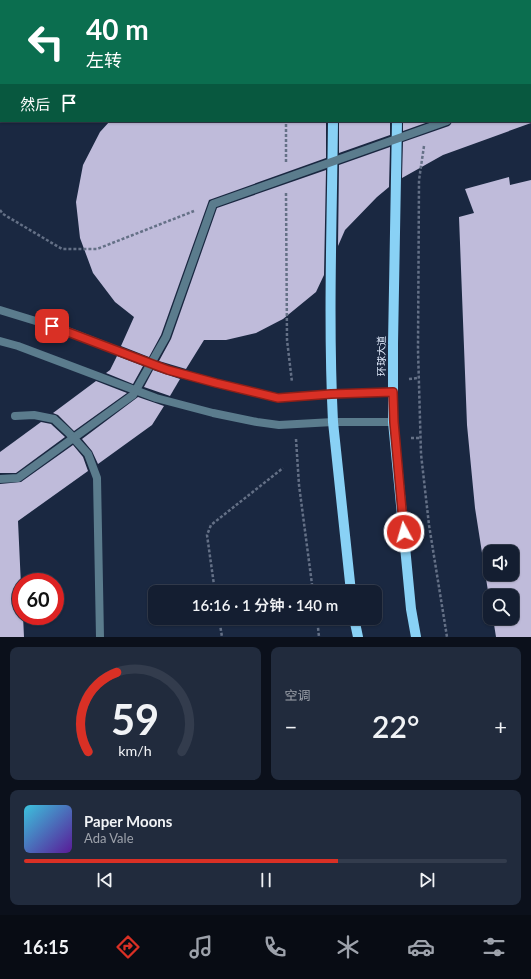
<!DOCTYPE html>
<html lang="zh">
<meta charset="utf-8">
<style>
body{margin:0;font-family:Lato,"Noto Sans SC",sans-serif;background:#212b3d;color:#f1f3f6;height:100vh;display:flex;flex-direction:column;font-size:15px;white-space:nowrap}
*{box-sizing:border-box;margin:0}
p{font-size:13px;color:#9da2ab}
.icon{flex:none;width:22px;height:22px;fill:none;stroke:currentColor;stroke-width:2;stroke-linecap:round;stroke-linejoin:round}
.map{position:relative;height:637px;overflow:hidden}
.panel{display:flex;flex-direction:column;gap:10px;padding:10px;background:#0b101b;flex:1}
.panel>*{flex:none}
.top-card{position:absolute;left:0px;top:0px;width:531px;height:122px;box-shadow:0 1px 3px #0004,0 0 0 1px #333c4d;background:#0b6e4f;color:#fff;overflow:hidden}
.controls{position:absolute;left:483px;top:545px;display:grid;gap:8px}
.controls a{display:grid;place-items:center;width:36px;height:36px;border-radius:8px;background:#141e31;box-shadow:0 1px 3px #0004,0 0 0 1px #333c4d;font-size:20px}
.speed{position:absolute;left:12px;top:573px;display:flex;gap:8px;font-size:20px;font-weight:700;text-align:center}
.speed>*{display:grid;place-content:center;width:52px;height:52px;border-radius:50%;background:#141e31;box-shadow:0 1px 3px #0004,0 0 0 1px #333c4d;line-height:1}
.speed .limit{border:6px solid #d22;background:#fff;color:#111}
.pin{position:absolute;display:grid;place-items:center;width:34px;height:34px;color:#fff;margin:-17px;border-radius:8px;box-shadow:0 2px 6px #0006}
.me{position:absolute;width:44px;margin:-22px;rotate:354deg;stroke-linejoin:round;filter:drop-shadow(0 0 3px #0008)}
.turn{display:flex;align-items:center;gap:14px;height:84px;padding:0 20px;font-size:18px}
.turn .icon{width:52px;height:52px;stroke-width:2.5}
.turn b{display:block;font-size:28px;line-height:34px}
.then{display:flex;align-items:center;height:38px;padding:0 20px;background:#0003;gap:8px;font-size:15px}
.big{font-size:30px;font-weight:600;line-height:1.1}
.panel .tile{flex:1;display:flex;flex-direction:column;justify-content:center;gap:6px;min-width:0;padding:0 14px;border-radius:8px;background:#212b3d}
.panel .dial{align-items:center;gap:0}
.dial svg{height:104px;overflow:visible;fill:none;stroke:#333c4d;stroke-width:7;stroke-linecap:round;text-anchor:middle}
.dial text{fill:#f1f3f6;stroke:none}
.song{display:flex;align-items:center;gap:12px}
.cover{width:48px;height:48px;border-radius:6px;background:linear-gradient(135deg,hsl(190 70% 55%),hsl(270 70% 35%))}
.played{height:4px;border-radius:2px;background:linear-gradient(90deg,#d93025 65%,#333c4d 65%)}
.keys{display:flex;justify-content:space-around;direction:ltr}
.heat{display:flex;justify-content:space-between;align-items:center;font-size:22px;direction:ltr}
.panel .tiles{flex:1;display:grid;gap:10px;grid-template-columns:1fr 1fr}
.tile:last-child{grid-column:span 2}
.trip{position:absolute;left:148px;top:585px;width:234px;height:40px;border-radius:8px;background:#141e31;box-shadow:0 1px 3px #0004,0 0 0 1px #333c4d;font-weight:600;line-height:40px;text-align:center}
.tab-bar{display:flex;height:64px;justify-content:space-around;align-items:center;background:#080c14;color:#9da2ab}
.tab-bar .icon{width:28px;height:28px}
.tab-bar .on{color:#d93025}
.tab-bar b{font-size:18px;color:#f1f3f6}
.map>svg:first-child{display:block}
.building{fill:#bfbbda;fill-rule:evenodd}
.lines{fill:none;stroke-linecap:round;stroke-linejoin:round}
.path{stroke:#647086;stroke-width:2.5;stroke-dasharray:3 2;stroke-linecap:butt}
.service{stroke:#5b7c8d;stroke-width:8}
.pedestrian{stroke:#5b7c8d;stroke-width:8}
.primary{stroke:#89d1f5;stroke-width:10}
.pedestrian-bridge{stroke:#5b7c8d;stroke-width:8}
.route-casing{stroke:#8d1f18;stroke-width:10}
.route{stroke:#d93025;stroke-width:7}
.labels{text-anchor:middle;stroke-width:4;stroke-linejoin:round;paint-order:stroke}
.street-label{font-size:10px;fill:#e0eafb;stroke:#1a2841}
</style>
<div class="map">
<svg width="531" height="637" viewBox="0 0 531 637">
<rect width="100%" height="100%" fill="#1a2841"/>
<g class="building">
<path d="M110,121h216v37l-117,42 -48,135 -12,22 -28,-11 13,-29 -19,-15 -22,-29 -13,-35 -4,-36 7,-37 17,-33z"/>
<path d="M339,121h51v14l-51,18z"/>
<path d="M403,121h28l-28,10z"/>
<path d="M452,121h78l1,2 -88,32 -41,23 1,-36 46,-16 2,-2z"/>
<path d="M390,147l-1,40 -12,10 -32,33 -7,16 1,-81z"/>
<path d="M326,170l-2,105 -8,17 -33,27 -27,14 -30,7h-22l-18,29 -27,-8 12,-22 46,-131z"/>
<path d="M509,177l1,8 21,-5v457h-35l-3,-19h19v-22h-22v8l-15,-96 -8,-83 -8,-208 15,-4 -9,-24zM490,552h22v22h-22z"/>
<path d="M117,356l26,10 -10,18 -27,-11 4,-3z"/>
<path d="M153,370l27,9 -10,17 -26,-9z"/>
<path d="M96,381l31,12 -53,38 -16,-16 -5,-2z"/>
<path d="M138,397l26,9 -12,19 -54,39 -6,-13 -10,-12z"/>
<path d="M41,422l10,2 14,13 -49,36h-16v-21z"/>
<path d="M73,445l10,12 5,14 -70,50 3,65v30h2l1,21h-24v-153l21,-2z"/>
</g>
<g class="lines">
<g class="path">
<path d="M252,0v1"/>
<path d="M303,1v-1"/>
<path d="M442,1v-1"/>
<path d="M481,1v-1"/>
<path d="M0,69h1"/>
<path d="M424,146l-5,34 -1,170 3,104 8,71 18,112"/>
<path d="M286,162v-41"/>
<path d="M286,193l1,147 5,42"/>
<path d="M0,210l3,4 59,35h35l97,-38"/>
<path d="M409,379l9,-1"/>
<path d="M411,438h9"/>
<path d="M296,439l3,46 14,107"/>
<path d="M215,592l-8,-57 4,-10 72,-57"/>
<path d="M219,618l3,19"/>
<path d="M317,618l2,19"/>
</g>
<g class="service">
<path d="M0,310l65,20 103,40 48,13 62,15 53,-4 62,-2"/>
<path d="M0,341l18,5 138,52 57,15 44,9 22,3 54,-3h60"/>
<path d="M15,416l19,-1 20,4 15,14 19,21 9,24 3,159"/>
</g>
<path class="pedestrian" d="M530,92l1,-1"/>
<g class="primary">
<path d="M335,1v-1"/>
<path d="M403,1v-1"/>
<path d="M333,121c-1,100 -5,201 0,301l18,170"/>
<path d="M397,121l-4,223v78l18,187 5,28"/>
<path d="M354,618l4,19"/>
</g>
<path class="pedestrian-bridge" d="M0,479l18,-1 115,-83 33,-58 47,-133 234,-83"/>
</g>
<g class="lines">
<g class="route-casing">
<path id="route" d="M52,326l116,44 48,13 62,15 53,-4 62,-2 1,30 10,110"/>
</g>
<use href="#route" class="route"/>
</g>
<g class="labels">
<g class="street-label">
<text transform="translate(381 356) rotate(-90)" y="4">环球大道</text>
</g>
</g>
</svg>
<div class="controls">
<a><svg class="icon" aria-label="sound" viewBox="0 0 24 24"><path d="M4 9h4l5-4v14l-5-4H4zM17 9q2 3 0 6"/></svg></a>
<a><svg class="icon" aria-label="search" viewBox="0 0 24 24"><circle cx="10" cy="10" r="6"/><path d="M15 15l6 6"/></svg></a>
</div>
<div class="speed"><div class="limit">60</div></div>
<div class="pin" style="left:52px;top:326px;background:#d93025"><svg class="icon" aria-label="arrive" viewBox="0 0 24 24"><path d="M6 21V4h12l-3 4 3 4H6"/></svg></div>
<svg class="me" style="left:404px;top:532px" viewBox="-20 -20 40 40"><circle r="17" fill="#d93025" stroke="#fff" stroke-width="3"/><path d="M0-11L8 9 0 5-8 9z" fill="#fff"/></svg>
<div class="trip">16:16 · 1 分钟 · 140 m</div>
<div class="top-card">
<div class="turn"><svg class="icon" aria-label="left" viewBox="0 0 24 24"><path d="M17 20v-9H6M10 6l-5 5 5 5"/></svg><div><b>40 m</b>左转</div></div>
<div class="then">然后<svg class="icon" aria-label="arrive" viewBox="0 0 24 24"><path d="M6 21V4h12l-3 4 3 4H6"/></svg></div>
</div>
</div>
<section class="panel">
<div class="tiles">
<div class="tile dial"><svg viewBox="0 0 100 80">
<path d="M14 69A42 42 0 1 1 86 69"/>
<path d="M14 69A42 42 0 0 1 36 8" stroke="#d93025"/>
<text x="50" y="56" font-size="32" font-weight="700">59</text>
<text x="50" y="72" font-size="11">km/h</text>
</svg></div>
<div class="tile"><p>空调</p>
<div class="heat"><a>−</a><b class="big">22°</b><a>+</a></div>
</div>
<div class="tile">
<div class="song"><i class="cover"></i><div><b>Paper Moons</b><p>Ada Vale</p></div></div>
<div class="played"></div>
<div class="keys"><svg class="icon" aria-label="previous" viewBox="0 0 24 24"><path d="M18 5L8 12l10 7zM5 5v14"/></svg><svg class="icon" aria-label="pause" viewBox="0 0 24 24"><path d="M8 5v14M16 5v14"/></svg><svg class="icon" aria-label="next" viewBox="0 0 24 24"><path d="M6 5l10 7-10 7zM19 5v14"/></svg></div>
</div>
</div>
</section>
<nav class="tab-bar">
<b>16:15</b>
<svg class="icon on" aria-label="directions" viewBox="0 0 24 24"><path d="M12 3l9 9-9 9-9-9zM9 14v-3h6M13 9l2 2-2 2"/></svg>
<svg class="icon" aria-label="music" viewBox="0 0 24 24"><path d="M9 18V5l10-2v13"/><circle cx="6" cy="18" r="3"/><circle cx="16" cy="16" r="3"/></svg>
<svg class="icon" aria-label="phone" viewBox="0 0 24 24"><path d="M5 4h4l2 5-3 2q2 4 5 5l2-3 5 2v4C11 20 4 13 5 4z"/></svg>
<svg class="icon" aria-label="climate" viewBox="0 0 24 24"><path d="M12 3v18M4 7l16 10M4 17L20 7"/></svg>
<svg class="icon" aria-label="car" viewBox="0 0 24 24"><path d="M5 17H2v-5l4-1 3-4h7l3 4 3 1v5h-3M9 17h6M6 11h13"/><circle cx="7" cy="17" r="2"/><circle cx="17" cy="17" r="2"/></svg>
<svg class="icon" aria-label="filters" viewBox="0 0 24 24"><path d="M4 7h16M4 17h16"/><circle cx="9" cy="7" r="2"/><circle cx="15" cy="17" r="2"/></svg>
</nav>
